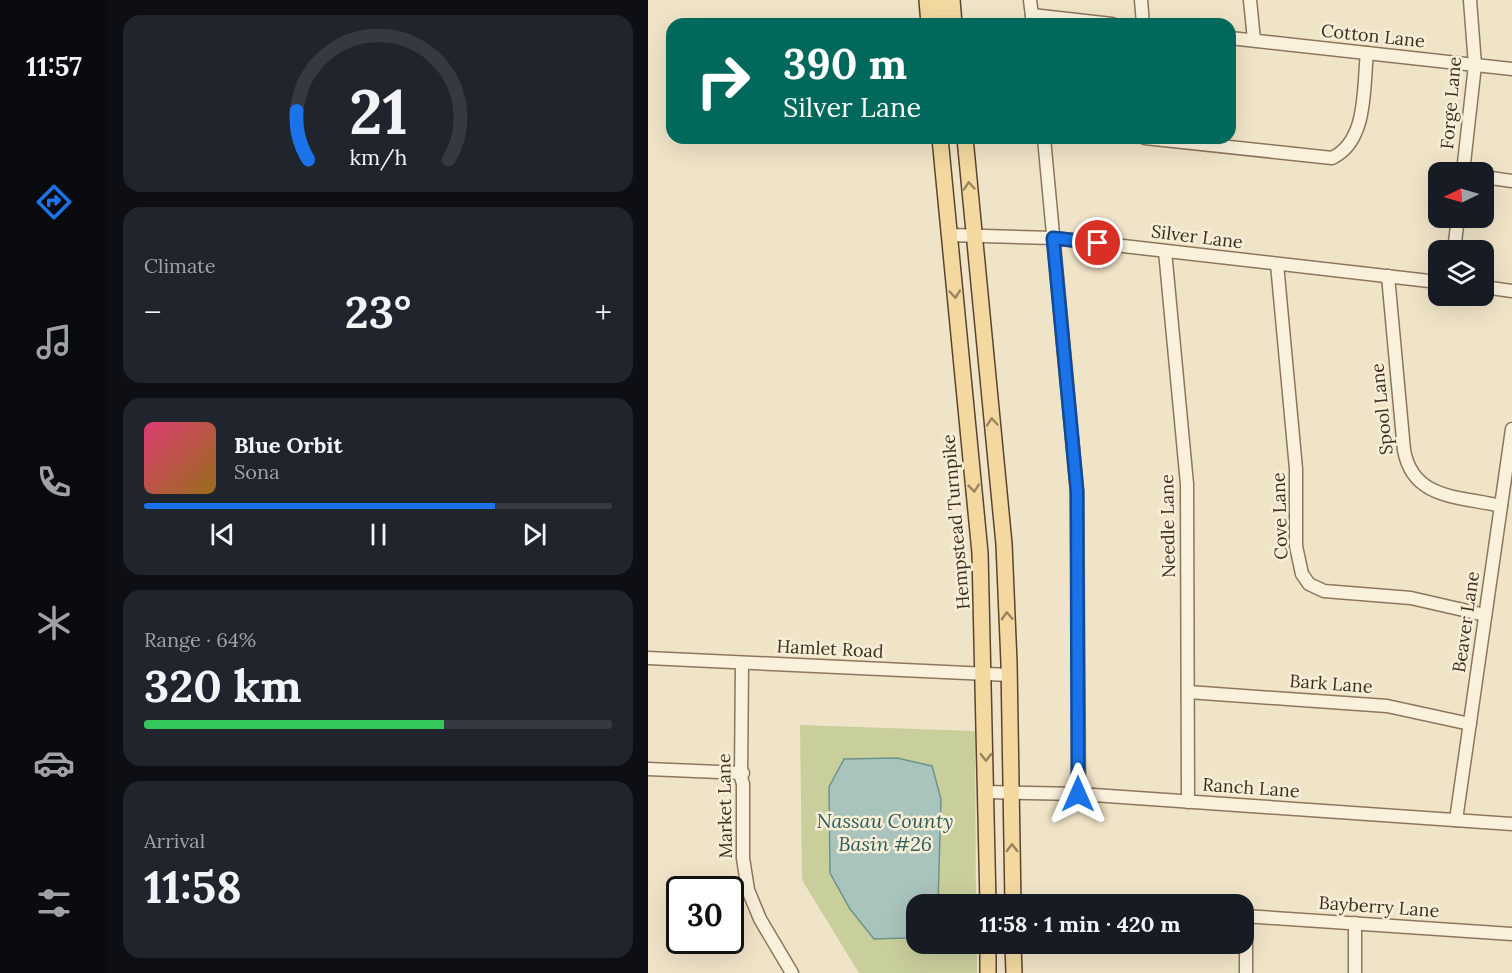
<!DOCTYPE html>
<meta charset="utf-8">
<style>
body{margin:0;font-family:Lora,serif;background:#20242c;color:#f1f3f6;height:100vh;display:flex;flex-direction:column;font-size:22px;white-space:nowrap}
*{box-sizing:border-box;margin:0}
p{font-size:20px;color:#9ea1a6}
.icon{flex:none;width:33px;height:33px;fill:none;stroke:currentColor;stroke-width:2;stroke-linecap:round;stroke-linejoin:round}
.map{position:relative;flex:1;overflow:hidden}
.panel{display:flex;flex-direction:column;gap:15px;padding:15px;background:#0d0f14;width:540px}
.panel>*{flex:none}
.top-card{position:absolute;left:18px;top:18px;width:570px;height:126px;border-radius:18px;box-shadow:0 6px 24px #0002;background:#00695c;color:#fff;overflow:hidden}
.needle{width:39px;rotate:265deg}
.tools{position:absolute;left:780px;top:162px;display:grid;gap:12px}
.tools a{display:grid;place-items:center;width:66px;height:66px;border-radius:12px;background:#171b24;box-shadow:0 6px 24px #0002;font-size:30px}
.speed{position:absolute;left:18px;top:876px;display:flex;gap:12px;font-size:30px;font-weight:700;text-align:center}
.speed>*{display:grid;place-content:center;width:78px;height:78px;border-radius:50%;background:#171b24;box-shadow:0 6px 24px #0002;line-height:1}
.speed .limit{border:3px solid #111;border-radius:9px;background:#fff;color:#111}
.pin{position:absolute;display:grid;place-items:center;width:51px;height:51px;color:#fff;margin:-26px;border:3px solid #fff;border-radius:50%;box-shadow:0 2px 6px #0007}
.me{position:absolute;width:66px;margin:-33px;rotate:0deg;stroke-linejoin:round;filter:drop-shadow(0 0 4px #0008)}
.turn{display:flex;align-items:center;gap:21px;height:126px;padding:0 18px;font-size:27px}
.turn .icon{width:78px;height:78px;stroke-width:2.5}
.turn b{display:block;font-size:42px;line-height:51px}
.big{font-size:45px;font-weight:700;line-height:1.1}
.panel .widget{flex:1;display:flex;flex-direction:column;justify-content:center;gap:9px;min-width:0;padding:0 21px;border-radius:18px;background:#20242c}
.panel .dial{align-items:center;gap:0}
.dial svg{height:156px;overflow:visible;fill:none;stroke:#363941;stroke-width:7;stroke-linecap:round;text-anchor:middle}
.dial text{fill:#f1f3f6;stroke:none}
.song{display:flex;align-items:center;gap:18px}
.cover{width:72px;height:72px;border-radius:9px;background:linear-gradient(135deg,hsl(340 70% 55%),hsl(40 70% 35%))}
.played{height:6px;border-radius:3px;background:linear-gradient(90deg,#1a73e8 75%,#363941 75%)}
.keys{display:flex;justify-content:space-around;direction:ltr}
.heat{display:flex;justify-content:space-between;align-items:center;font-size:33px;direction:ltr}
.charge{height:9px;border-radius:4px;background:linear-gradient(90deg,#34c759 64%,#363941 0)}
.trip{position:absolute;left:258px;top:894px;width:348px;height:60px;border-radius:18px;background:#171b24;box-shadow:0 6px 24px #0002;font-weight:700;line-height:60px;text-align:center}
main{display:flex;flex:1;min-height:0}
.dock{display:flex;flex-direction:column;width:108px;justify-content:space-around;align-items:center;background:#090b0e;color:#9ea1a6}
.dock .icon{width:42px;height:42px}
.dock .on{color:#1a73e8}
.dock b{font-size:27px;color:#f1f3f6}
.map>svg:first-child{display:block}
.green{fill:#c9cf9b}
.water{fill:#a9c4bc;stroke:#6f938a;stroke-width:1.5}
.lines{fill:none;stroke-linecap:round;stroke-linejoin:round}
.minor-casing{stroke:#8d765c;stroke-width:15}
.major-casing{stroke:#5b4430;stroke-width:18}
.minor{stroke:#faf1dc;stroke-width:12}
.major{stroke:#f3d9a0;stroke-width:15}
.oneway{stroke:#988460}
.route-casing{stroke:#114b97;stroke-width:15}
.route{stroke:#1a73e8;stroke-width:10}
.labels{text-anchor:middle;stroke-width:5;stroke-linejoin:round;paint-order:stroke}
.street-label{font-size:18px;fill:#3d2e20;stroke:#f7eed8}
.water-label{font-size:20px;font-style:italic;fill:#2f5d5a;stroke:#f7eed8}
</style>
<main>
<nav class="dock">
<b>11:57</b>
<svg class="icon on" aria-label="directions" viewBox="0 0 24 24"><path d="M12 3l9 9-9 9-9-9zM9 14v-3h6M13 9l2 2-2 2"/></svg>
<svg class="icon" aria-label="music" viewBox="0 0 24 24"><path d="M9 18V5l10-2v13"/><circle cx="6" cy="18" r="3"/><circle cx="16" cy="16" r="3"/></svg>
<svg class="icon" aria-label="phone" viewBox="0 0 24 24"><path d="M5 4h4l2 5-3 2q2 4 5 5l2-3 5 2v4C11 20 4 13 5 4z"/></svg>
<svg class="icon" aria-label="climate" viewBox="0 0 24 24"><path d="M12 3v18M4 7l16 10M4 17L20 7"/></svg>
<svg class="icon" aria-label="car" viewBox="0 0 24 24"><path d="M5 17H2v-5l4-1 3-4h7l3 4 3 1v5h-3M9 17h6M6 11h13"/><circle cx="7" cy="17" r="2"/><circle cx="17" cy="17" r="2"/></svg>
<svg class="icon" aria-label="filters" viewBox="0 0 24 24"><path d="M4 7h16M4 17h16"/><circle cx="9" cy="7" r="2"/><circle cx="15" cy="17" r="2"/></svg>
</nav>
<section class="panel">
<div class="widget dial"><svg viewBox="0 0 100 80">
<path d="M14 69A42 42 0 1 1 86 69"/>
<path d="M14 69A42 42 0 0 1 8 44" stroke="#1a73e8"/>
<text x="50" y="56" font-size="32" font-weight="700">21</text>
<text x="50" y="72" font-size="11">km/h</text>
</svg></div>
<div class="widget"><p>Climate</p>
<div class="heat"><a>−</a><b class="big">23°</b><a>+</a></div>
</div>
<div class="widget">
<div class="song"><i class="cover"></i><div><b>Blue Orbit</b><p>Sona</p></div></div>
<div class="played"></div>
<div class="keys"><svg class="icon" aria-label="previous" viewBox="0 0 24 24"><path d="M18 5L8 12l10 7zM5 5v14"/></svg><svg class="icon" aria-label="pause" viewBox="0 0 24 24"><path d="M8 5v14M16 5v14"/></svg><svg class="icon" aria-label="next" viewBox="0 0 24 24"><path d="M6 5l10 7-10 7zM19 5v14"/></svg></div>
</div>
<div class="widget"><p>Range · 64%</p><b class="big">320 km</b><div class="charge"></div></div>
<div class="widget"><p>Arrival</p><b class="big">11:58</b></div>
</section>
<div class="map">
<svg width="864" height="973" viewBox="0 0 864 973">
<rect width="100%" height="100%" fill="#f0e4c8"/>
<path class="green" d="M152,725l175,6 1,173h-60v40h61v29h-118l-57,-93z"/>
<path class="water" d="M249,758l35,8 9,33 -3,105h-22v30l-10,4 -32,1 -24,-30 -20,-36 -1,-86 15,-28z"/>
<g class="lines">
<g class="minor-casing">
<g id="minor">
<path d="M382,0l3,24"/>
<path d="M493,0l2,24"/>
<path d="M602,0l4,40"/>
<path d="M384,15l80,9"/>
<path d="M582,38l282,31"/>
<path d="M396,138l33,353 2,303"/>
<path d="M497,138l187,20c36,-17 31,-70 35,-105"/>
<path d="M815,172l12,-107 -5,-65"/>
<path d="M836,177l28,4"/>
<path d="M302,235l103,3 385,44"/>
<path d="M806,250l4,-32"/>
<path d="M517,251l22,233 1,318"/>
<path d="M629,264l19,205v77l6,28 7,10 15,7 87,7 74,17"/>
<path d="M740,276l16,174c9,50 55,46 97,56"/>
<path d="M836,287l28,4"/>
<path d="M0,658l361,17"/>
<path d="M94,663l-1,114 2,7v74l5,32 12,29 32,54"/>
<path d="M540,692l199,14 83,18"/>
<path d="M0,769l95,4"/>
<path d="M339,792l92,2 433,30"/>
<path d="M808,820l56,-391"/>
<path d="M596,916l268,18"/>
<path d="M598,916v57"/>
<path d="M707,923v50"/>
</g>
</g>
<g class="major-casing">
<g id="major">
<path d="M279,0l2,24"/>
<path d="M291,0l3,24"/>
<path d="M304,0l2,24"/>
<path d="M292,138l40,415 8,351"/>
<path d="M317,138l39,406 5,119 4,241"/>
<path d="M340,944v29"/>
<path d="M365,944l1,29"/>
</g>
</g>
<use href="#minor" class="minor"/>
<use href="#major" class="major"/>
</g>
<defs><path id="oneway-chevron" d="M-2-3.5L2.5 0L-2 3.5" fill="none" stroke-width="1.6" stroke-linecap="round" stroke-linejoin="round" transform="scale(1.5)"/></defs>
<g class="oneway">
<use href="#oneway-chevron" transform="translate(321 186) rotate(-95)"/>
<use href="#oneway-chevron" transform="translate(307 294) rotate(85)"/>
<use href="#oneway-chevron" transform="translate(344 422) rotate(-95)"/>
<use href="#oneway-chevron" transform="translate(326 488) rotate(84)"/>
<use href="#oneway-chevron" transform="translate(359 616) rotate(-93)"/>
<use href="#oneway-chevron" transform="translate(338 757) rotate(89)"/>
<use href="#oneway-chevron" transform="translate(364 848) rotate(-91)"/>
</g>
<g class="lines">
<g class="route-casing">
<path id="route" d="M430,794l-1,-303 -24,-253 45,5"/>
</g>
<use href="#route" class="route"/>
</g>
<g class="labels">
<g class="street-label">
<text transform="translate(725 36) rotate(6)" y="6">Cotton Lane</text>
<text transform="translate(803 103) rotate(-85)" y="6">Forge Lane</text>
<text transform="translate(549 237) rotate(7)" y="6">Silver Lane</text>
<text transform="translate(734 409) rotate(-96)" y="6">Spool Lane</text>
<text transform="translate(632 516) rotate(-92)" y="6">Cove Lane</text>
<text transform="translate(308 522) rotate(-95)" y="6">Hempstead Turnpike</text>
<text transform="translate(520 526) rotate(-91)" y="6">Needle Lane</text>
<text transform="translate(818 622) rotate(-82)" y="6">Beaver Lane</text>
<text transform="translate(182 649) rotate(3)" y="6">Hamlet Road</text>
<text transform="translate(683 684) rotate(4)" y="6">Bark Lane</text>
<text transform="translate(603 788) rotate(4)" y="6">Ranch Lane</text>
<text transform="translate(77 806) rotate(-91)" y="6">Market Lane</text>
<text transform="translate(731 907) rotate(4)" y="6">Bayberry Lane</text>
</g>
<g class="water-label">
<text x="237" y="828">Nassau County<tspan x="237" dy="23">Basin #26</tspan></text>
</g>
</g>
</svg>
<div class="tools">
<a><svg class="needle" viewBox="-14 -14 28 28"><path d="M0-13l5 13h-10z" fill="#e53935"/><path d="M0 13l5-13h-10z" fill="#9ea1a6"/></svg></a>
<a><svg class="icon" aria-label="layers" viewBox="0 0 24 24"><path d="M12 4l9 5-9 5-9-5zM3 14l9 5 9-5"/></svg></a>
</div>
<div class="speed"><div class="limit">30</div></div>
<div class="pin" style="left:450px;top:243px;background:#d93025"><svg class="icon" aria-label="arrive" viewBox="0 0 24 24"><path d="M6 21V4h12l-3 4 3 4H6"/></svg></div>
<svg class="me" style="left:430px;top:794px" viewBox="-20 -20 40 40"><path d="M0-17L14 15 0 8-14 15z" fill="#1a73e8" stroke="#fff" stroke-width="4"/></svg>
<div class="trip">11:58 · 1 min · 420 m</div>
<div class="top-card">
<div class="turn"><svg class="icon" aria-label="right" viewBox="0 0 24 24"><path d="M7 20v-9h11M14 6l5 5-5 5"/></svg><div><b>390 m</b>Silver Lane</div></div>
</div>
</div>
</main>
